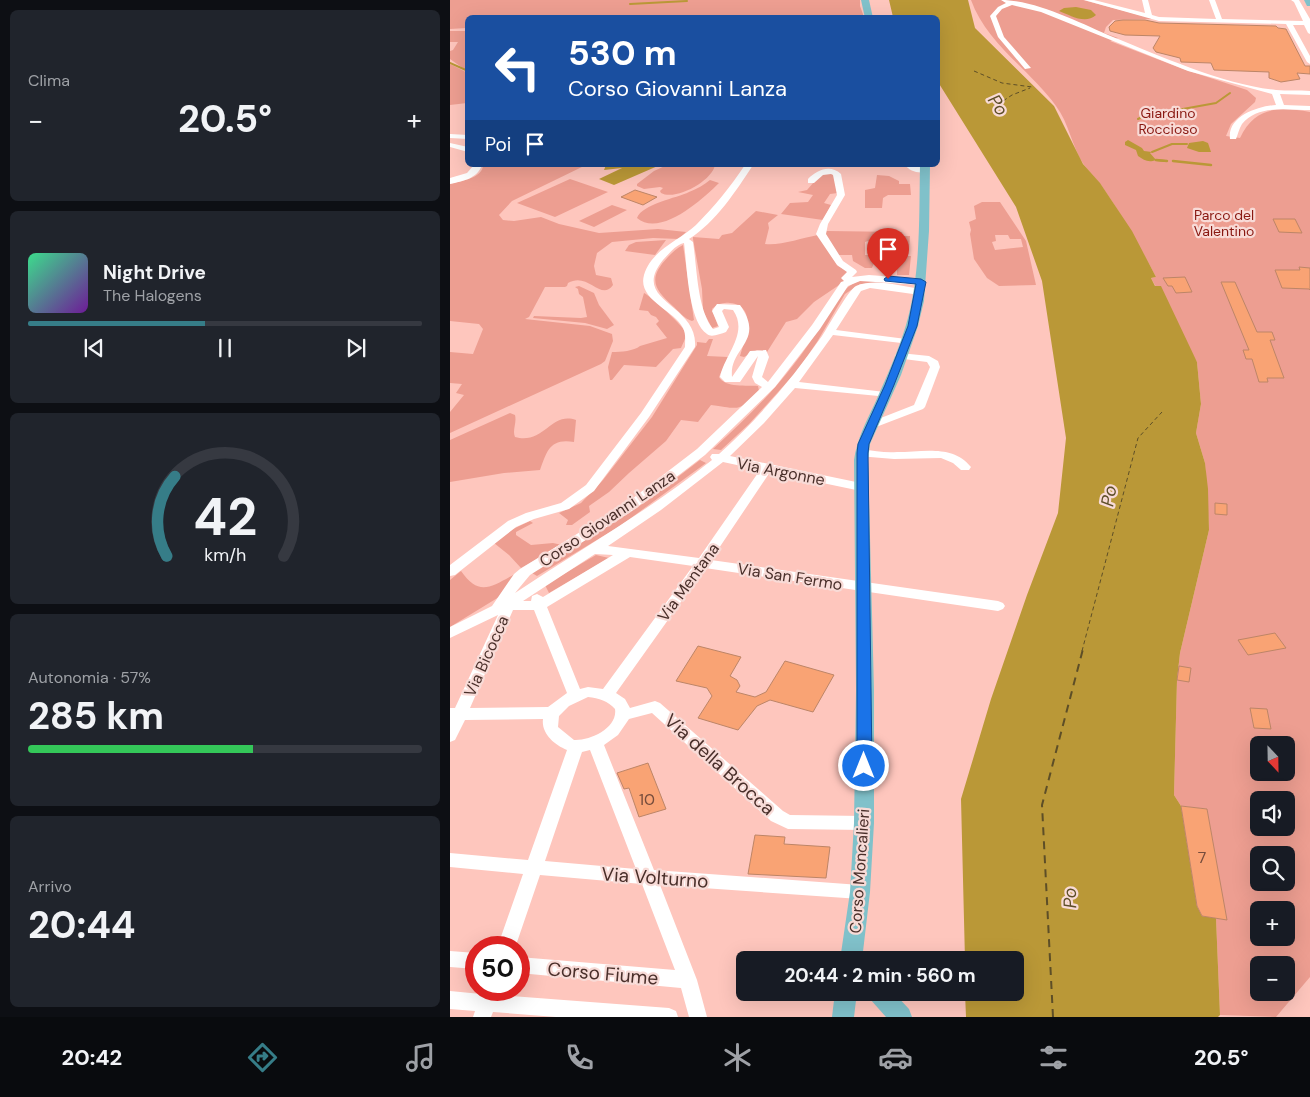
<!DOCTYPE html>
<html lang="it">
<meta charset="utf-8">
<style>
body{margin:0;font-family:"DM Sans",sans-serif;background:#20242c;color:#f1f3f6;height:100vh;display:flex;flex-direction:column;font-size:19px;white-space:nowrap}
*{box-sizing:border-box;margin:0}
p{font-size:16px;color:#9ea1a6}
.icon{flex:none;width:28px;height:28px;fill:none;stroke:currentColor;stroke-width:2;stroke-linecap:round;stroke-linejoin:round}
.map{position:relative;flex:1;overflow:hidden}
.side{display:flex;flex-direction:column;gap:10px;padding:10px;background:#0d0f14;width:450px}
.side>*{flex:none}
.hud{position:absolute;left:15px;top:15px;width:475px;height:152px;border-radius:8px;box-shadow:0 5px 20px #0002;background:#1a4fa0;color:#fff;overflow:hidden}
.needle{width:32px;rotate:158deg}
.controls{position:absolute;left:800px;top:736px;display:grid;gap:10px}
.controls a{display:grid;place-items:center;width:45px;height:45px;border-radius:8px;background:#171b24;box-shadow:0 5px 20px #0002;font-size:25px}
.speed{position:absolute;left:15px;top:936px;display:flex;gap:10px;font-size:25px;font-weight:700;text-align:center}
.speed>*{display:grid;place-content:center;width:65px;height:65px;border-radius:50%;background:#171b24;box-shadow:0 5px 20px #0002;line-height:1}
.speed .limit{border:8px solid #d22;background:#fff;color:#111}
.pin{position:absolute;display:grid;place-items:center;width:42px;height:42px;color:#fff;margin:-51px -21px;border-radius:50% 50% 50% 0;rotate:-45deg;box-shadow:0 0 5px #0007}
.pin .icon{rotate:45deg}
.me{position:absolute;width:55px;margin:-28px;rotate:0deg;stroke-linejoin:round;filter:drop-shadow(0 0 4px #0008)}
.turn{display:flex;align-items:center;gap:18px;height:105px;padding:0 20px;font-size:22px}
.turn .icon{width:65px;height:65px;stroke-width:2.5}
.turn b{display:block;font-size:35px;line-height:42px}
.then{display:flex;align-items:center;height:48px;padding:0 20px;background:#0003;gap:10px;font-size:19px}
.big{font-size:38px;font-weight:700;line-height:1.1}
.side .widget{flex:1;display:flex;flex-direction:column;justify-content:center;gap:8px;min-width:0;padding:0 18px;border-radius:8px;background:#20242c}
.side .dial{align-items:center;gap:0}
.dial svg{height:130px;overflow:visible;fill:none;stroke:#363941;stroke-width:7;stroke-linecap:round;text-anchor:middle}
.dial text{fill:#f1f3f6;stroke:none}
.song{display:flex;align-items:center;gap:15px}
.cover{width:60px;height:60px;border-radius:8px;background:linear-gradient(135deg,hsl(150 70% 55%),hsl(280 70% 35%))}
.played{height:5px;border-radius:2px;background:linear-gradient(90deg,#367d88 45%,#363941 45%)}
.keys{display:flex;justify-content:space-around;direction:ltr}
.heat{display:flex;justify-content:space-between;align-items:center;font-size:28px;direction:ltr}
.charge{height:8px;border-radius:4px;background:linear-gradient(90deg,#34c759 57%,#363941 0)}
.trip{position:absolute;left:286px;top:951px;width:288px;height:50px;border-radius:8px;background:#171b24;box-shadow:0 5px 20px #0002;font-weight:700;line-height:50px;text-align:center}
.dock{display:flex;height:80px;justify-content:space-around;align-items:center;background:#090b0e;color:#9ea1a6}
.dock .icon{width:35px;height:35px}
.dock .current{color:#367d88}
.dock b{font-size:22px;color:#f1f3f6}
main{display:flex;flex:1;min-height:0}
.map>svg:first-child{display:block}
.green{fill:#ed9e91;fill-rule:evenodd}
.water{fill:#ba9837}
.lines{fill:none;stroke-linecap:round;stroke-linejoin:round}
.stream-far1{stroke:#ba9837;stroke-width:2}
.stream{stroke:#ba9837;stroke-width:2.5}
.ferry-far1{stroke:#5d4e27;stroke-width:1;stroke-dasharray:4 3;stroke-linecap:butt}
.ferry{stroke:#5d4e27;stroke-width:2;stroke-dasharray:8 6;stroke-linecap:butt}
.building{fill:#f9a374;stroke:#bd8567}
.minor{fill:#fff;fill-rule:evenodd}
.major{fill:#80c1ca;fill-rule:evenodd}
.route{fill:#1a73e8;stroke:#114b97}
.labels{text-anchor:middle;stroke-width:4.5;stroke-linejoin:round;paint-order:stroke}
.far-park-label{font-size:14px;fill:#891811;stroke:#f8dbd7}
.street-label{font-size:16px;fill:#492f2a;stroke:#f8dbd7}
.near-number-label{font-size:16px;fill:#754c3c}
.water-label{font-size:18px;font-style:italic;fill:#5d4e27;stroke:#f8dbd7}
.near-street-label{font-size:19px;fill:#492f2a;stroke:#f8dbd7}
</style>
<main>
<section class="side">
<div class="widget"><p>Clima</p>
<div class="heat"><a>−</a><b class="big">20.5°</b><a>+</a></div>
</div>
<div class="widget">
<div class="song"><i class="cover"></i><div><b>Night Drive</b><p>The Halogens</p></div></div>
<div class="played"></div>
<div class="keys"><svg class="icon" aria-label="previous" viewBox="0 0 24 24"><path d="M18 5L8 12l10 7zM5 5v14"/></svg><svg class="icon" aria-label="pause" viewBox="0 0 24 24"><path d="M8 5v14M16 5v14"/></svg><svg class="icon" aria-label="next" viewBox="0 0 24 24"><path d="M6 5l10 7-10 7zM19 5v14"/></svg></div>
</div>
<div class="widget dial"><svg viewBox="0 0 100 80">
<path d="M14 69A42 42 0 1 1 86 69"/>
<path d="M14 69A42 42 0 0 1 19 20" stroke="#367d88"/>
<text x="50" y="56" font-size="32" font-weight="700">42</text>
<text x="50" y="72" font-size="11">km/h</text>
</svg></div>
<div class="widget"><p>Autonomia · 57%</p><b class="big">285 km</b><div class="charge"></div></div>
<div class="widget"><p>Arrivo</p><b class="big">20:44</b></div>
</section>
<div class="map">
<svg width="860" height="1017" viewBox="0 0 860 1017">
<rect width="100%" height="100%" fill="#fec6bd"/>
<g class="green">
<path d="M0,0h410v6l4,11 -396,1 -1,10 -17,1z"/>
<path d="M521,0h112l68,18 1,1 -39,1 -7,7 -2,6 14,5 -8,3 73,28 64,21 9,8 -1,4 -24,22 -5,12 14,2c15,-32 39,-31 70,-26v865l-34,40 -56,-2 -4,-97 10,1 -19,-110 -26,-3 -7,-11 3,-115 3,-27 29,-123 -4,-67 -9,-30 5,-29 -4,-42 -46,-84 5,-1c-17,-32 -34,-62 -55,-92 -5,-7 -12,-13 -17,-20 -12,-18 -15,-42 -28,-59 -26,-36 -69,-62 -85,-106zM809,745h27v27h-27zM809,800h27v28h-27zM809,855h27v27h-27zM809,910h27v28h-27zM809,965h27v27h-27z"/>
<path d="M17,31h1l-1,40 -17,-12v-8l3,-1 5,-8h-8v-11z"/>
<path d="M0,64l18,9 -1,30 -17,2z"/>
<path d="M33,165h103l-74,36 -13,14 4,5 11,1 27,-4 18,7 40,9 59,-4 28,3 -7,7 -26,-1 -41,4 -15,11 -3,13 2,9 15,3 2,7c-12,17 -25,-14 -45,-2l-1,3 -2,1h-20l-16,30 -4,2 65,7 22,8 1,7 -8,20 -4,3 -151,69v-21l14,-17 -8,-2 6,-9 -12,-1v-31l23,2 10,-25 -4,-5 -29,-3v-137c11,-3 33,-6 33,-19z"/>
<path d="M217,165h48c-3,16 -39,36 -54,28l-1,-2 3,-3 -3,-1 -16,2 -7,-3v-2l17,-13z"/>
<path d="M383,173l5,20 -8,1 -6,9 7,2 -8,15 -42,-6 9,-11 18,-1 5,-7 -15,-3 9,-2 14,-16z"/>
<path d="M427,175l12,1 10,5v3h11l1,11h-23l-5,3 -1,10h-17v-18l10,-2z"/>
<path d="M120,179l38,13 -53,25 -38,-14z"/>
<path d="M260,180l9,3c-16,16 -59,55 -82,35 5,-14 40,-20 52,-26 8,-3 15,-7 21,-12z"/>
<path d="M532,202h18l26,39 10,44 -37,1 -12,-8 -13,-19 -4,-25 1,-4 -2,-8 7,-3 -2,-13zM545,235h13l2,4h11l2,8 -28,3 -3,-8 4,-1z"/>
<path d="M162,205l15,5 -33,17 -15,-6z"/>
<path d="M306,211l22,4 -10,8 1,5 -4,16c14,2 37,-6 53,-9l20,31 10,5 -3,10 -31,21 -17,17 -11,3 -19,30 -10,-2 -13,7 -4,-1c5,-17 18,-50 -10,-53 -7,-1 -13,1 -18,6l6,17 -6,2 -9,-17 -1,-22 -9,-50v-2l26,2 3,-4 10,-2z"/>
<path d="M377,231l75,1 1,4h7l-1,15 -8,2 1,3h9l-2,19h-12v-11l-12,-2 -11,1 -2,5h-7l-12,-7 -1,-6h-14l-14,-23zM418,241l24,2v12h-27v-13z"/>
<path d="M216,240l-11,15 -30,-4 4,-6 7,-3z"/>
<path d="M233,245l11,75 -2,1c-7,-2 -13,-9 -18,-14 -20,-18 -27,-28 -6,-50 4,-4 9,-9 15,-12z"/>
<path d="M414,280l19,1 -1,3h-22l-15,10 -28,48 -20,29 -48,53 -28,26 -8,-1c41,-37 79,-76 108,-124 12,-18 20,-41 43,-45z"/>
<path d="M129,286l15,7 5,12 15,20 -7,4 -22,-6 -52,-5 1,-2 47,2 6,-1 -4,-20 -4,-3 -1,-5 -3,-2z"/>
<path d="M194,293c6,3 39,32 41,39 2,5 -2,11 -4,16l-8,1 -17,18 -32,-2 -12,15h-2l-2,-13 4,-15c9,0 22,-1 28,-6l27,-8 -11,-14 3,-3 -3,-4 -5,-2 -3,-4 -9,-1z"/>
<path d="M259,339h4l-6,17 21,1 -9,20c6,11 28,8 39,9l1,5c-20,21 -19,18 -48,14l-13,17 -17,-2 -15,21 -37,32 -20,19 -20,14 1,6 -18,13h-6l2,-5 -9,-7 22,-10 22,-23 49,-63 45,-72v-3l9,1z"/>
<path d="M60,413l5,2c2,8 -3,15 0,22 29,8 36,-26 61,-17l-2,22c-24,-4 -27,9 -34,28l-36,3 -54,9v-42z"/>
<path d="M250,460l6,3 -86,63 -83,50 -5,-3 112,-70z"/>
<path d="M80,521l3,2 -17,9v3l15,10 22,-2 9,2 -41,23 -12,-13 -15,-12 19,-14z"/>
<path d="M146,555l13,3 -60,35 -4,-8z"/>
<path d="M11,571c18,26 30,16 54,3l-16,23 -49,30v-47z"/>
</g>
<g class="water">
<path d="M439,0h79l7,28 79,78 29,58 17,19 32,48 24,46 -5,1 4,8h6l36,76 4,42 -5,29 9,30 3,26 1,41 -29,123 -3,27 -3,115 7,11 16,100 5,10 14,2 4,97 -2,2h-252l-1,-24 50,-1v-32h-50l-4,-161 30,-100 36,-104 31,-82 8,-75 -24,-157 -26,-74 -78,-125v-64l-45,-1z"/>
<path d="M626,7l15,3 5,5c-11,10 -26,0 -37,-4l5,-3z"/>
<path d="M678,140l14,8 2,3 8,1 -2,1 6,7c-8,3 -12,0 -18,-4l-2,-6 -11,-5v-3z"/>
<path d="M753,141l5,2 3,9h-12l-12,-4 2,-5z"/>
<path d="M156,165h54l-46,20 -15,-6 23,-11 -18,2z"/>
</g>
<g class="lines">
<g class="stream-far1">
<path d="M180,4l57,-3"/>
<path d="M0,63l18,8"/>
<path d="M688,119l6,-3 72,-13 14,-10"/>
<path d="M702,152l20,-8h15"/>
<path d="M706,160l9,1"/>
</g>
<g class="stream">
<path d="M706,160l11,1"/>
<path d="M723,161l38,4"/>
</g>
<g class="ferry-far1">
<path d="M524,71l28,12 30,4"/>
<path d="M550,106v-3l12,-8 18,-7"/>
<path d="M632,651l56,-213 24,-26"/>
</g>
<path class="ferry" d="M603,1017l-11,-212 41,-156"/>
</g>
<g class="building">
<path d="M673,20h22l14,3 117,3 2,2 8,1 19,37h5v8l-13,-1 3,6 -19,3 -12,-4v-6l-55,-2 -3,-7 -30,-1 -1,-4 -24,-6 -3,-4 7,-12 -35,-1 -15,-4 -1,-4 6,-6z"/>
<path d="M185,190l22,7 -14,8 -22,-8z"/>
<path d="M823,219h22l7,14 -23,-1z"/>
<path d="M849,267l11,1v22l-1,-1 -27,-1 -7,-18h25z"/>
<path d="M735,277l7,15 -16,1 -4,-7h-4l-5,-8z"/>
<path d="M771,282h14l22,50h15l3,8h-5l14,38h-17l1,4h-9l-7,-23h-6l-3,-9h6z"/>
<path d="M765,503l12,1v11l-12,-1z"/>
<path d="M825,633l11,15 -38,7 -10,-15z"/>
<path d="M248,646l43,11 -11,19 7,4 3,6 -4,6 19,5 11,-5 19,-31 49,14 -21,37 -43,-12 -13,6 -19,24 -40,-12 14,-22 -5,-8 -31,-7z"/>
<path d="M729,666l12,2 -2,14 -12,-2z"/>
<path d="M800,708l17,1 4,20 -17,-1z"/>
<path d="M198,763l18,46 -27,8 -10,-29 -5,1 -7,-16z"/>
<path d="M731,806l26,3 20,111 -25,-4 -5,-10z"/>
<path d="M305,835l30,2 -1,7 46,3 -4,31 -78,-4z"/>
</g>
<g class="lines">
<g class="minor">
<path d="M551,0c35,0 79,23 112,37 47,19 112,48 163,53 11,1 23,0 34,1v4l-30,-1 4,11 26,1v4c-22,0 -52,-6 -68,14 -3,5 -4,10 -6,15h-6c-3,-23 29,-33 46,-34l-4,-11 -84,-23 -147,-59 -29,-7 -10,4 -6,7 8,21 27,31 -6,1 -27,-32 -8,-21 8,-9 8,-4z"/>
<path d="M634,0h10l51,13 -3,-13h6l4,15 7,2 57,2 -7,-19h6l7,19 81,2 -9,-19 -3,-2h8l11,19v15l-2,-1 -4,-8h-11l17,31v8l-3,-2 -21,-38 -127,-3z"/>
<path d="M0,134l18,1v4l-18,-1z"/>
<path d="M0,143l18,4v5l-18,-5z"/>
<path d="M24,165h8c-5,14 -19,16 -32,19v-6l17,-5z"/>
<path d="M295,165h8c-17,26 -37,57 -64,74l4,3c4,25 4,67 20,87l6,-2 -7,-16 5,-7 23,1c26,37 -11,42 -8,72l18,-26 16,-1 3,7 -7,20 6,5 44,-57 29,-43 3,-1 -3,-3 6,-6 -10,-7 -21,-31 4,-10 17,-29 -4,-20 -2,-1 -8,1 -9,8h-6v-4c9,-9 22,-15 33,-5l4,21 -17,29 -2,10 17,27 13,9 1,2 -5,5 17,-2 52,4 5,3 -5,3 -61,-4 -12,5 -28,43 -45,58 -70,68 -73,56 -102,64 -15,18c66,-44 135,-83 197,-133l-2,-3 2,-3h7c39,-35 73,-75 103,-118 6,-9 27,-47 34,-50 19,-8 44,0 64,3l5,3 -5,3 -50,-7 -9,3 -25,39 70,9 4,1 1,2 -1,2 -77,-9 -34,47 86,10 4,1 2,2 -2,2 -94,-9 -31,35 -34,33 131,27 6,4 -6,4 -91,-19 -59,88 287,41 5,2 2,3 -2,3 -5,2 -293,-43 -89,125 9,6 5,9 25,-7 5,2 123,108 7,4 74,1 6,2 2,5 -2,5 -6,2 -76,-1 -17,-8 -119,-108 -23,6 -11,16 -14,10 50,125 206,15 6,2 3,5 -3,5 -6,2 -200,-14 37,95 10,37h-18l-8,-29 -162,-15v-16l156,13 -33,-86 -102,-9 -25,73h-18l26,-74 -73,-7v-14l78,7 39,-110c-13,-5 -26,-17 -24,-31l-78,1 -10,20 -5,2v-34h5l43,-93 -48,23v-11l42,-21 22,-32 6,-5 104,-64 73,-56 65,-62 -7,-4 -3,-6 6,-21 -18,26h-15l-5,-5c5,-23 29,-44 13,-67l-9,-1 -2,2 7,16 -3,5c-6,2 -15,6 -19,2 -19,-13 -20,-69 -23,-91 -9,2 -15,11 -21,17 -34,42 36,43 32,87l-46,70 -55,74 -25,18 -35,10 -18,8 -61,48 -5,1v-11l58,-44 18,-8 35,-10 25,-18 55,-72 44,-66c0,-7 1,-13 -2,-19 -9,-18 -46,-28 -39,-53 8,-26 35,-34 52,-50 18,-18 35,-39 49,-60zM273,462l37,8 -61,88 -91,-12 53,-36zM145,554l18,1 -70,42 -6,-3 -5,2 -1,5h-8zM180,557l63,9 -90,123 -15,-2 -8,2 -33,-82zM63,610h21l33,83 -19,14 -78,1zM138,697c11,1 20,4 27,12 3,19 -25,32 -41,31l-16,-13 1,-11 10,-10zM140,750l46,119 -91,-8 37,-109z"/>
<path d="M455,165h9l15,5c-7,5 -19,2 -24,-5z"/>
<path d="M450,353l29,3 9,5 2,6 -15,40 -2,2 -47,18h-8l-2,-2 2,-2 46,-18 16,-38 -3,-5 -31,-4 -1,-2 1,-2z"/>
<path d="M412,449c12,2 24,4 35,3 25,0 56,-8 74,15l-2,3h-8l-8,-7 -12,-5 -47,1 -36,-3 -2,-3z"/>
<path d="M0,951l26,2v16l-26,-2z"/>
<path d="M33,990h18l-2,5 170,13 7,3 2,6h-122l-63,-5 -2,5h-18l2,-6 -25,-2v-18l31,3z"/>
</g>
<g class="major">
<path d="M411,0h8l4,18h-8z"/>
<path d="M854,0h6v6h-3z"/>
<path d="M470,165h10l-1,66 -5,70 -6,25 -17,49 -31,69 -2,16 6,230v133l-4,69 -8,68h-22l10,-68 4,-69 2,-133 -2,-230c3,-21 12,-38 21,-57 11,-25 23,-51 31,-78 15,-51 13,-108 14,-160z"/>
<path d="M385,992h22l-3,25h-22z"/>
<path d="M417,992h26l16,17 3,8h-26l-16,-18z"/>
</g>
</g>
<path class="route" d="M438,276l33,3 5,3 -9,44 -23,59 -25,59 -1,9 4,313 -2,4 -6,2 -5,-2 -2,-4v-313l1,-9 27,-59 23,-59 8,-42 -31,-3 -1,-2z"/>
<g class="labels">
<g class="far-park-label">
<text x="718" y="118">Giardino<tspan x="718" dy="16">Roccioso</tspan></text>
<text x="774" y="220">Parco del<tspan x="774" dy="16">Valentino</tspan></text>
</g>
<g class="street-label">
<text transform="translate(331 471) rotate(11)" y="6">Via Argonne</text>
<text transform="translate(157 518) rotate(-34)" y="6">Corso Giovanni Lanza</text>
<text transform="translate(340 576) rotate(9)" y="6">Via San Fermo</text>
<text transform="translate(238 582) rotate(-54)" y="6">Via Mentana</text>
<text transform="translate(36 656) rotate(-66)" y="6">Via Bicocca</text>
<text transform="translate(409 871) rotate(-86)" y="6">Corso Moncalieri</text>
</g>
<g class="near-number-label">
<text x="197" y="805">10</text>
<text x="752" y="863">7</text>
</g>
<g class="water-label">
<text transform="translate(548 105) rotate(56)" y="6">Po</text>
<text transform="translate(659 496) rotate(-80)" y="6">Po</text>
<text transform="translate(620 898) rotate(-91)" y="6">Po</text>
</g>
<g class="near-street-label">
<text transform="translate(270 764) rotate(42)" y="7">Via della Brocca</text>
<text transform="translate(205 877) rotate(4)" y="7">Via Volturno</text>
<text transform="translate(153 973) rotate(5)" y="7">Corso Fiume</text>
</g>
</g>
</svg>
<div class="controls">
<a><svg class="needle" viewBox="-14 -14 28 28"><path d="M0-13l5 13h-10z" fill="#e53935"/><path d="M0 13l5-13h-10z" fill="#9ea1a6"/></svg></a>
<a><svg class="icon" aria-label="sound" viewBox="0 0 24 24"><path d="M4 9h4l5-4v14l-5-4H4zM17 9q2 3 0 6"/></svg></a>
<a><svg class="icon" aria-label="search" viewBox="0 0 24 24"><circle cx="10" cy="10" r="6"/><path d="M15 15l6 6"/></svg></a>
<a>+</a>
<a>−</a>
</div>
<div class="speed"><div class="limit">50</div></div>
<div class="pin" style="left:438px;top:279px;background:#d93025"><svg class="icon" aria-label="arrive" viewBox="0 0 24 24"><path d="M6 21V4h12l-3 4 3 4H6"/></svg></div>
<svg class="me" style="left:414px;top:766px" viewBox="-20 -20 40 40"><circle r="17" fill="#1a73e8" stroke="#fff" stroke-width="3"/><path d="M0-11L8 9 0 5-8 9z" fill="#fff"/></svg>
<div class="trip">20:44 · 2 min · 560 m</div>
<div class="hud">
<div class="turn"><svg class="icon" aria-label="left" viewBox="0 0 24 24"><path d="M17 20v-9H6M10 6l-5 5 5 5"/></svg><div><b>530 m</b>Corso Giovanni Lanza</div></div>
<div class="then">Poi<svg class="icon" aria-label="arrive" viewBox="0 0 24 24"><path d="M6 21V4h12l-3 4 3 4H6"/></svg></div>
</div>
</div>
</main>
<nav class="dock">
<b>20:42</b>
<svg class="icon current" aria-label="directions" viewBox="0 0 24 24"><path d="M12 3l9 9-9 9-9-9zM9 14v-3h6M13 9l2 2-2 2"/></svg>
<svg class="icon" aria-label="music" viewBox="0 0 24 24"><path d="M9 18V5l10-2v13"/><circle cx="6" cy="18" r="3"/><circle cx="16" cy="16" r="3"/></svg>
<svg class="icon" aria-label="phone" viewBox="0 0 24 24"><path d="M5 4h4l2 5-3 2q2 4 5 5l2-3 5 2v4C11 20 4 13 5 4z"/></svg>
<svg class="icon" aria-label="climate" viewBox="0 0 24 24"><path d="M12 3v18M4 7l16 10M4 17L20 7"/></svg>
<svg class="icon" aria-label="car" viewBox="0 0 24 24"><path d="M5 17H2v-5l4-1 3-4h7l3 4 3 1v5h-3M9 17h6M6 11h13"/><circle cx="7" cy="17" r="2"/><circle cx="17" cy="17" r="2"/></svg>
<svg class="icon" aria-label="filters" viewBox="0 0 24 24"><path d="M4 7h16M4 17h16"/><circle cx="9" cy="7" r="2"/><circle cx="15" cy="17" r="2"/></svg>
<b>20.5°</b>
</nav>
